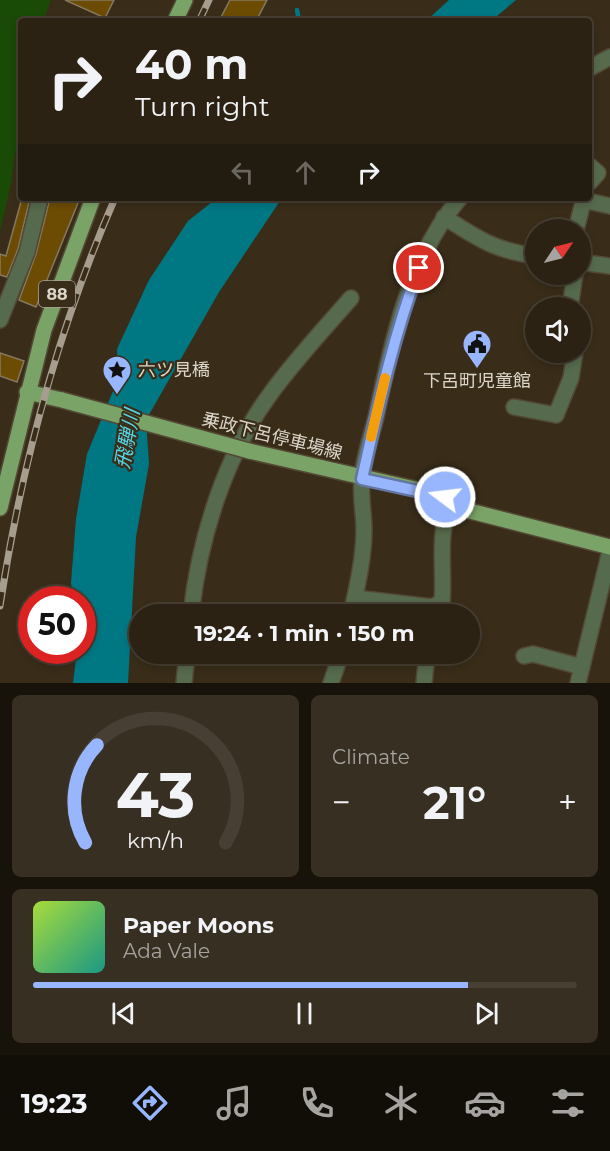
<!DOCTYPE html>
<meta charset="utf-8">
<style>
body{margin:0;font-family:Montserrat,"Noto Sans JP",sans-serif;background:#372f21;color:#f1f3f6;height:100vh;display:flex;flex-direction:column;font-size:22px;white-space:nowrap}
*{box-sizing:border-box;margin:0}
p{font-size:20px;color:#a6a4a0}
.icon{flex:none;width:33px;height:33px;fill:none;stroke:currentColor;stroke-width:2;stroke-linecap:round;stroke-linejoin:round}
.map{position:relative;height:683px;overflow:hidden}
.drawer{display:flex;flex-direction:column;gap:12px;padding:12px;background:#18130a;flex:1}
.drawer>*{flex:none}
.hud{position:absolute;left:18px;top:18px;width:574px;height:183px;border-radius:6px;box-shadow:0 3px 9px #0003,0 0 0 2px #473f33;background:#2b2213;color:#f1f3f6;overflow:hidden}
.needle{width:39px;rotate:55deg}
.tools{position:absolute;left:525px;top:219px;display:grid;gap:12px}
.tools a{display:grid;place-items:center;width:66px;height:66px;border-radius:50%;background:#2b2213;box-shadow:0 3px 9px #0003,0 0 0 2px #473f33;font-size:30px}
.speed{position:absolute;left:18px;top:586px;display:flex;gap:12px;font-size:30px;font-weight:700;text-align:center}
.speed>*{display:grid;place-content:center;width:78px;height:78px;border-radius:50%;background:#2b2213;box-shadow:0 3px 9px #0003,0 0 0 2px #473f33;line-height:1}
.speed .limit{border:9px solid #d22;background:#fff;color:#111}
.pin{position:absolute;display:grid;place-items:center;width:51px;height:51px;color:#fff;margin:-26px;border:3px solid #fff;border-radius:50%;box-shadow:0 2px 6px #0007}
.me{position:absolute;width:66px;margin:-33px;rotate:285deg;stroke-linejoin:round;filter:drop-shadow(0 0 4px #0008)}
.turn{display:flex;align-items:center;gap:21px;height:126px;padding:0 18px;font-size:27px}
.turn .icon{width:78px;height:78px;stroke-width:2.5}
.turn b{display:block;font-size:42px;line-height:51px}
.lanes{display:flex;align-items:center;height:57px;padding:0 18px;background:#0003;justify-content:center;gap:30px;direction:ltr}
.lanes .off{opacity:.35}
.big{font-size:45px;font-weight:700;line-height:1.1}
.drawer .widget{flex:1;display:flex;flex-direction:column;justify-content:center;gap:9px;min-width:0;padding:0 21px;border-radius:9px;background:#372f21}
.drawer .dial{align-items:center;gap:0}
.dial svg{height:156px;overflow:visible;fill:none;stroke:#473f33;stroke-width:7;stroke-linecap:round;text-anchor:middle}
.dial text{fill:#f1f3f6;stroke:none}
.song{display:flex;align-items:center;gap:18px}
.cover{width:72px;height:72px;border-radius:9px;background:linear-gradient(135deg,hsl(80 70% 55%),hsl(170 70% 35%))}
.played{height:6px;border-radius:3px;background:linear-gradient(90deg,#98b6fd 80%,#473f33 80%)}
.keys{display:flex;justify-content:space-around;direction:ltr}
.heat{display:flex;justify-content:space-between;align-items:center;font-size:33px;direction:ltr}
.drawer .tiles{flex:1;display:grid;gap:12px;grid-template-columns:1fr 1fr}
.widget:last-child{grid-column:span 2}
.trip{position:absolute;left:129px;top:604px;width:351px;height:60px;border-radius:30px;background:#2b2213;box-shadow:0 3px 9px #0003,0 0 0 2px #473f33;font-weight:700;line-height:60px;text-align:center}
.menu{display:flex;height:96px;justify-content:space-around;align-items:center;background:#110e08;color:#a6a4a0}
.menu .icon{width:42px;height:42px}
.menu .selected{color:#98b6fd}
.menu b{font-size:27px;color:#f1f3f6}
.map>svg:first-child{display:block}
.green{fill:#194a06}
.water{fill:#007884}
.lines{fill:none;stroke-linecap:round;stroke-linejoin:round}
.stream{stroke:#007884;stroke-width:4.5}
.building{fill:#6c4c02;stroke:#857861;stroke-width:1.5}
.minor-casing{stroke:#534835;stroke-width:18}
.major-casing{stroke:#534835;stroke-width:18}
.minor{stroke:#566a4d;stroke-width:15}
.major{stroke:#7aa367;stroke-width:15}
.rail-casing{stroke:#a69d8e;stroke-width:7}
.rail{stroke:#392d19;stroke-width:4.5;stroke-dasharray:14;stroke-linecap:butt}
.major-bridge-casing{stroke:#534835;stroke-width:18;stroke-linecap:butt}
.major-bridge{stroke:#7aa367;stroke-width:15}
.route-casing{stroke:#6376a4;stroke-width:15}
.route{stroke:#98b6fd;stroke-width:10}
.slow{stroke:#f59e0b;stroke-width:10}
.labels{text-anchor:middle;stroke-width:4.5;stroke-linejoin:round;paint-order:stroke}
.shield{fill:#392d19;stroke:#aba394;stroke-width:1.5}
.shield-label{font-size:16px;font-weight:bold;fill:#dcd5c9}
.poi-label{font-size:18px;fill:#dcd5c9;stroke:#392d19;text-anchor:start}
.street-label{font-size:18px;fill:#dcd5c9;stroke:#392d19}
.water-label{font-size:20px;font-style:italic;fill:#54d5e6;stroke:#392d19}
</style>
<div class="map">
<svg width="610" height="683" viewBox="0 0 610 683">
<rect width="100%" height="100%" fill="#392d19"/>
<path class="green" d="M0,0h51l-8,21h-22v90l-10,72 -11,49z"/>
<g class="water">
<path d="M449,0h67l-25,21h-65z"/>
<path d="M217,198h65l-63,94 -73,128 3,44 -13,73 -8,146h-55l4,-32h5v-51h-8l-3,-17 5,-64 11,-65 31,-75 -1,-30 32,-69 39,-59z"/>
</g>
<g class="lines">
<path class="stream" d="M297,10l2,11"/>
</g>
<g class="building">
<path d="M65,0h49l-9,18z"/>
<path d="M230,0h37l-11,21h-37z"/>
<path d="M22,198h8l-12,51 -11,28 -7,-2v-21l6,2z"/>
<path d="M50,198h30l-44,109 -17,-7 17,-46z"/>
<path d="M0,353l24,8 -7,21 -17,-6z"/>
</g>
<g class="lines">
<g class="minor-casing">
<g id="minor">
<path d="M590,68l20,-11"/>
<path d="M590,166l8,7 -8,9"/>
<path d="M583,200l27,6"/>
<path d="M444,217c33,21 51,34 92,39"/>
<path d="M576,230l8,-32"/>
<path d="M580,262l30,4"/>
<path d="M570,308l5,-34"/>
<path d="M0,320l27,-68 13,-54"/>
<path d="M514,407l42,8 15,-37 4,-26"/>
<path d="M355,598l77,9 -2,8"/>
<path d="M432,607l10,-5c3,-34 -6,-68 10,-100"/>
<path d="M191,615c8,-76 34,-160 80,-222 24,-33 53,-64 80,-95"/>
<path d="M351,615c6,-28 13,-57 13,-86 0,-16 -4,-33 -2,-50 1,-20 9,-42 14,-62 16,-74 33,-160 84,-219"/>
<path d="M524,656l9,-2 49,13"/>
<path d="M184,683l3,-29"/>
<path d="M331,683l10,-29"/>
<path d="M424,683l3,-29"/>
<path d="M578,683l32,-132"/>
</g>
</g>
<g class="major-casing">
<g id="major">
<path d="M175,21l10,-21"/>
<path d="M27,392l35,8"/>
<path d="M249,451l188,43 29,16 144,37"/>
<path d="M0,508l44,-178 49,-132"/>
</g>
</g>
<use href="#minor" class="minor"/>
<use href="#major" class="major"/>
<g class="rail-casing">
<g id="rail">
<path d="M199,21l10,-21"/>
<path d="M0,606c21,-140 59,-279 115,-408"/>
</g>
</g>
<use href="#rail" class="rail"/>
<g class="major-bridge-casing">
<path id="major-bridge" d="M62,400l187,51"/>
</g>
<use href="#major-bridge" class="major-bridge"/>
</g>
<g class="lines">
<g class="route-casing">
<path id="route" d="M419,268c-26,69 -41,139 -57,211l83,18"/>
</g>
<use href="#route" class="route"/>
<path class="slow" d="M371,437l14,-59"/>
</g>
<defs>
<g id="civic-pin" transform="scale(1.5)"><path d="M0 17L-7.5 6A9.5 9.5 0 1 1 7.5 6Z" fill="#98b6fd" stroke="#392d19"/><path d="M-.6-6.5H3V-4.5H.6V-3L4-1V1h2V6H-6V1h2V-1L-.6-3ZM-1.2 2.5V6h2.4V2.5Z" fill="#111"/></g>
<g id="sight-pin" transform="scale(1.5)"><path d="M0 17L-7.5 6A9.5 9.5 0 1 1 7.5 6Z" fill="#98b6fd" stroke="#392d19"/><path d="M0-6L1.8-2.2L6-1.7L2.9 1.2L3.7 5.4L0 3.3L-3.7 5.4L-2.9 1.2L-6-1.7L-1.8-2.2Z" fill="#111"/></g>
</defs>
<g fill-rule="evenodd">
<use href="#civic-pin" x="477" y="344"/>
<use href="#sight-pin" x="117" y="370"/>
</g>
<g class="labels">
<rect class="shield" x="39" y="281" width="36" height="26" rx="4.5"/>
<g class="shield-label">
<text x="57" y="300">88</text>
</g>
<g class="poi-label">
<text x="138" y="376">六ツ見橋</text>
<text x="477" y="387" text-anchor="middle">下呂町児童館</text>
</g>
<g class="street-label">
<text transform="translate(272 436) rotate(14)" y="6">乗政下呂停車場線</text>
</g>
<g class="water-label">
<text transform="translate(127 439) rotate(-80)" y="7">飛騨川</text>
</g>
</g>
</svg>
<div class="tools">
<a><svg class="needle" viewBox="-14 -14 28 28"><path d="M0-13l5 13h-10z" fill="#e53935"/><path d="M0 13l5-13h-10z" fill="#a6a4a0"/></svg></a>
<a><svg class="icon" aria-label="sound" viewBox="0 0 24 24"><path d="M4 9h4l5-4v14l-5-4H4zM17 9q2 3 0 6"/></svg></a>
</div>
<div class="speed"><div class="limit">50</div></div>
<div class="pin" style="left:419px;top:268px;background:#d93025"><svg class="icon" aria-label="arrive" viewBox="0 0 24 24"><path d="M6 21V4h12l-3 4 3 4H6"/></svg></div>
<svg class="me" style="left:445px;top:497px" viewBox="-20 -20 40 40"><circle r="17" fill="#98b6fd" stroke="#fff" stroke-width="3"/><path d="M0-11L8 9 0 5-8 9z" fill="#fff"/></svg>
<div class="trip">19:24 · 1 min · 150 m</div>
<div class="hud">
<div class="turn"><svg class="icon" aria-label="right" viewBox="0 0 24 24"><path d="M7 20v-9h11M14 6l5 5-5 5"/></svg><div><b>40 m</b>Turn right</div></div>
<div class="lanes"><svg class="icon off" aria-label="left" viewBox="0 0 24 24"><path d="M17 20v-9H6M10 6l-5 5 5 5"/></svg><svg class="icon off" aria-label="ahead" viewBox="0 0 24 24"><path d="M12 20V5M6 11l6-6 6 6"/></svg><svg class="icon" aria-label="right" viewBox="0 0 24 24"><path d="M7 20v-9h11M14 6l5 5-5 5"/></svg></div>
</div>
</div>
<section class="drawer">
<div class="tiles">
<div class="widget dial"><svg viewBox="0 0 100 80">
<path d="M14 69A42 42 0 1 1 86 69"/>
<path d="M14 69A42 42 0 0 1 20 19" stroke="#98b6fd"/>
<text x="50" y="56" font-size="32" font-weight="700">43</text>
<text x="50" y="72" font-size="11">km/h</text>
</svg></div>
<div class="widget"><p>Climate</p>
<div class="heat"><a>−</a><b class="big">21°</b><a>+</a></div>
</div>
<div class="widget">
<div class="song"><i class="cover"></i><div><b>Paper Moons</b><p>Ada Vale</p></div></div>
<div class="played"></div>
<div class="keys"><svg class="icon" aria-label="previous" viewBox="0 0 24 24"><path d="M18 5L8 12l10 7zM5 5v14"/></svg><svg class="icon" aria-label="pause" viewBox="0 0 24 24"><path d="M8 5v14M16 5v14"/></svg><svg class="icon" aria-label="next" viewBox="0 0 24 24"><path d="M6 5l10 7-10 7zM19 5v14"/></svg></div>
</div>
</div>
</section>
<nav class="menu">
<b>19:23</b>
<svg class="icon selected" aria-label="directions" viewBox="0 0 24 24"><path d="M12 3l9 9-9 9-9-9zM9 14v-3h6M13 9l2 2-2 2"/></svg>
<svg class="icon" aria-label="music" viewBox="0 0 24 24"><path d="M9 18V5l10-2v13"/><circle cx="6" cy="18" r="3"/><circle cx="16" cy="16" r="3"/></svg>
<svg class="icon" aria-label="phone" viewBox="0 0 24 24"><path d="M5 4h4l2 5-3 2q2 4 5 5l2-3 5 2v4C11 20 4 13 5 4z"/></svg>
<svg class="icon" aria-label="climate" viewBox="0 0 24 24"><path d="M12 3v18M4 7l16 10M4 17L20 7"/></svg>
<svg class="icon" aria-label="car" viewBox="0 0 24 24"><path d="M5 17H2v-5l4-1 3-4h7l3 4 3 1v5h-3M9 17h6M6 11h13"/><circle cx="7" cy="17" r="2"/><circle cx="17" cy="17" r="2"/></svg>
<svg class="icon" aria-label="filters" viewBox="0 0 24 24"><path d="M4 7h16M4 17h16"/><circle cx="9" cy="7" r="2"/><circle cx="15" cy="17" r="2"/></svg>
</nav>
